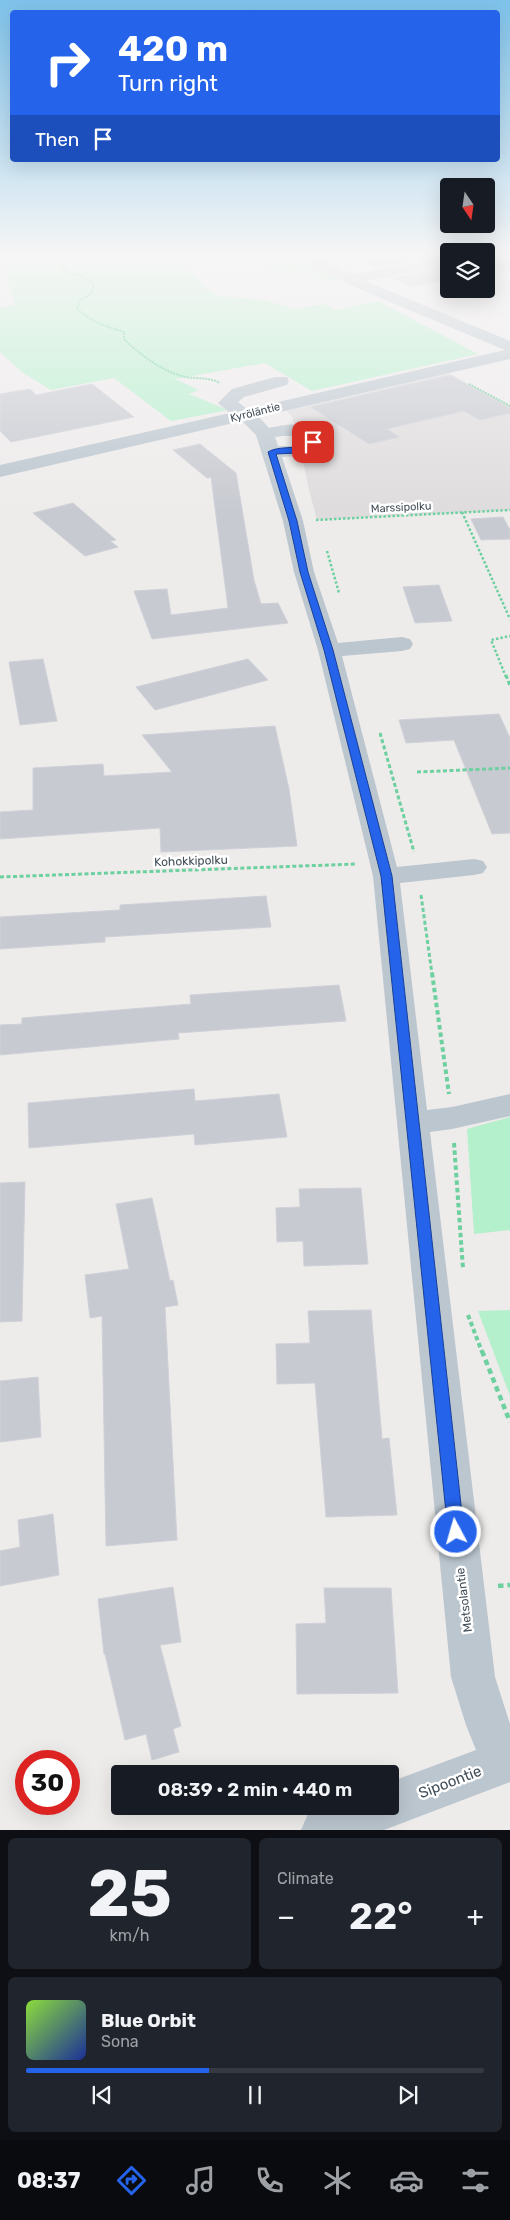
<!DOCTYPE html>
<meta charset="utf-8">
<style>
body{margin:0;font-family:Rubik,sans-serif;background:#20242c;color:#f1f3f6;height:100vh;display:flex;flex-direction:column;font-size:19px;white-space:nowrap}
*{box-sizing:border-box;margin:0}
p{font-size:16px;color:#9ea1a6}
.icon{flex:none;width:28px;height:28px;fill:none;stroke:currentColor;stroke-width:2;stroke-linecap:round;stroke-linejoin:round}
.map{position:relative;height:1830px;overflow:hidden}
.drawer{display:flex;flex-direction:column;gap:8px;padding:8px;background:#0d0f14;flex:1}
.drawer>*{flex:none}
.hud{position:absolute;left:10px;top:10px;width:490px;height:152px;border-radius:5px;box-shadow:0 5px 20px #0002;background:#2563eb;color:#fff;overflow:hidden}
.needle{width:32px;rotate:167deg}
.fabs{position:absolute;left:440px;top:178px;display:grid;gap:10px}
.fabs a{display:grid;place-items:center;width:55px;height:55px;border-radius:5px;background:#171b24;box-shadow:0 5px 20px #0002;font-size:25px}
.speed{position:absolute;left:15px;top:1750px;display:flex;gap:10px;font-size:25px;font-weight:700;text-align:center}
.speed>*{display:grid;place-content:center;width:65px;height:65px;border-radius:50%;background:#171b24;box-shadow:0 5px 20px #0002;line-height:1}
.speed .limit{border:8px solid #d22;background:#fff;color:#111}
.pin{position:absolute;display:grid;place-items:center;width:42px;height:42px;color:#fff;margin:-21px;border-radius:10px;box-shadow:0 2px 8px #0006}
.me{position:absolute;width:55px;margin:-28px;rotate:354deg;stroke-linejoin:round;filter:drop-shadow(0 0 4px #0008)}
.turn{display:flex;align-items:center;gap:18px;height:105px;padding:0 25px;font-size:22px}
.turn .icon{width:65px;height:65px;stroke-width:2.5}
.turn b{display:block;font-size:35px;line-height:42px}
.then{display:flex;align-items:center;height:48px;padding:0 25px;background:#0003;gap:10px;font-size:19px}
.big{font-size:38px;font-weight:600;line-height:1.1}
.drawer .card{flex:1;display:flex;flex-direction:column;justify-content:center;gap:8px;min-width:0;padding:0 18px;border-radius:8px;background:#20242c}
.drawer .dial{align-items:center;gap:0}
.dial b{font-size:65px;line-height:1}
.song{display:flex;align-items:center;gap:15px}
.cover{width:60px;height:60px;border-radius:8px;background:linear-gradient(135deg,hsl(90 70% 55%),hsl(230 70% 35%))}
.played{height:5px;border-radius:2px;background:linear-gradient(90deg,#2563eb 40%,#363941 40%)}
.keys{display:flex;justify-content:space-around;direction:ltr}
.heat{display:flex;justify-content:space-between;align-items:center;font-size:28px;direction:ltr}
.drawer .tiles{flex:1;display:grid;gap:8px;grid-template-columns:1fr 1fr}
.card:last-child{grid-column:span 2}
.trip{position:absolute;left:111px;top:1765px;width:288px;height:50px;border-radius:5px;background:#171b24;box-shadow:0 5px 20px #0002;font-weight:600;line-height:50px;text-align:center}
.menu{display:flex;height:80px;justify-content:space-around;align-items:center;background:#090b0e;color:#9ea1a6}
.menu .icon{width:35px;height:35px}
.menu .selected{color:#2563eb}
.menu b{font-size:22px;color:#f1f3f6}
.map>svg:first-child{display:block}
.education{fill:#dfdcdd}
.green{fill:#b5f0cd}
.building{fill:#c8cad1;stroke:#cfd1d8}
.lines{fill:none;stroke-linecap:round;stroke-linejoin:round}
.path-far4{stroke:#6cd09f;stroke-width:2;stroke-dasharray:2 1;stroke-linecap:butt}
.path-far3{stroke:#6cd09f;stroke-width:2.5;stroke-dasharray:2.5 2;stroke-linecap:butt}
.path-far2{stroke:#6cd09f;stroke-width:3;stroke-dasharray:4 2.5;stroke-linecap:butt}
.path-far1{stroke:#6cd09f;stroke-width:4;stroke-dasharray:4.5 3;stroke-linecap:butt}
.path{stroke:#6cd09f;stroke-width:4.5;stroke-dasharray:5.5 4;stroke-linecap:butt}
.minor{fill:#bbc6cf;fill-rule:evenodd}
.route{fill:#2563eb;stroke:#184099}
.labels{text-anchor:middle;stroke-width:5;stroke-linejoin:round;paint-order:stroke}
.far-street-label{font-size:11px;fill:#434f59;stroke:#fff}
.street-label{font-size:12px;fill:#434f59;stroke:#fff}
.near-street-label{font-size:15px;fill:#434f59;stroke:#fff}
</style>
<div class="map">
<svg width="510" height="1830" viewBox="0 0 510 1830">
<rect width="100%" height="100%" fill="#eeebeb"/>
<path class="education" d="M449,373l61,33v104l-193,10 -8,-30 -12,-57 -4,-14 -6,-8z"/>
<g class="green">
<path d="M1,256h179l21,27 8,8 11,5 44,4 31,9 30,-5 11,6 42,-9 100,53 -166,37 -47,-28 -90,16 24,11 -10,4 39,16 -57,11 -57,-43 -63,12 -29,-18 -22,-20v-44l15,-3z"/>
<path d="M271,256h26l43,24c-17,3 -20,-4 -34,-7 -17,-4 -37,3 -50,-11l17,-3 2,-2z"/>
<path d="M510,1117v113l-36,4 -7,-105z"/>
<path d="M510,1310v86l-32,-85z"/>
</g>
<g class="building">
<path d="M354,256h89l-68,12z"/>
<path d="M486,256h24v12l-24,5z"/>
<path d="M449,267v13l-37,6 -20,-8z"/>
<path d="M450,375l60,33v5l-30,7 -16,-9 -77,18 12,8 -30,7 -58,-37z"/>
<path d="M92,384l42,33 -123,25 -11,-11v-37l30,-5 6,6z"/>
<path d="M200,444l36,29 18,107 7,24 17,-1 10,20 -136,16 -18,-48 33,-2 4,26 57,-7 -17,-131 -4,1 -34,-28z"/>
<path d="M73,503l43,37 -6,1 8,6 -33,9 -52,-43z"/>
<path d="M503,517l7,13v9l-29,1 -10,-21z"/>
<path d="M439,585l13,36 -37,2 -12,-36z"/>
<path d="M43,659l14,62 -37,4 -11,-63z"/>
<path d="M248,659l20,21 -113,30 -19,-23z"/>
<path d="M499,714l11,24v95l-18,1 -38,-94 -48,3 -7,-23z"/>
<path d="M275,726l14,63 8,57 -136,6 -1,-24 -160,11v-27l33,-2v-42l70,-4 1,12 68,-4 -30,-37z"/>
<path d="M266,896l5,31 -166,10v5l-105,7v-32l120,-7v-5z"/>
<path d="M339,985l7,36 -168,12 1,6 -179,16v-30l22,-1v-6l169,-14 -1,-9z"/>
<path d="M194,1089l1,12 84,-7 8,43 -92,8 -1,-11 -165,14 -1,-45z"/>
<path d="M25,1182l-3,139 -22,1v-139z"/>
<path d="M361,1188l7,76 -64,2 -1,-25 -26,1 -1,-34 24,-1 -1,-18z"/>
<path d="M152,1198l18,83 3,-1 5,25 -13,2 12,233 -71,6 -4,-230 -12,2 -5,-43 44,-6 -13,-65z"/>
<path d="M371,1310l11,129 7,-1 8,77 -71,2 -11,-134 -38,1 -1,-40 34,-1 -2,-32z"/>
<path d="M38,1377l3,60 -41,5v-61z"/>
<path d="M53,1514l6,61 -59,11v-35l20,-4 -2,-27z"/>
<path d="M173,1587l8,55 -21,3 21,81 -8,3 6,23 -27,8 -6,-26 -21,6 -20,-86h-1l-6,-55z"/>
<path d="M324,1588h67l7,105 -101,1 -1,-70 30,-1z"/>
</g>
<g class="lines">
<g class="path-far4">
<path d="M52,256l12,10 -1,5 22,6 9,8 -3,9 -12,7 -2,8c14,13 29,17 47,23v7l5,5c15,13 36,29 57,33 11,2 23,0 34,6"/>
<path d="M469,384l41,22"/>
</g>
<g class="path-far3">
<path d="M462,512l48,107"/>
<path d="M316,520l194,-10"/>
<path d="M327,551l12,42"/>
<path d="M506,677l-15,-37 19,-4"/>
</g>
<g class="path-far2">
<path d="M506,675l4,11"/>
<path d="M380,733l34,119"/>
<path d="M417,772l93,-4"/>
<path d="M0,877l356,-13"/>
<path d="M421,895l11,79"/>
</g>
<g class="path-far1">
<path d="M432,973l17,121"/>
<path d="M454,1143l9,126"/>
<path d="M468,1315l14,37"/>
</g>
<g class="path">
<path d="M482,1351l28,71"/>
<path d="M498,1586l12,-1"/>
</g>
<path class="minor" d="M301,256h16l35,18 97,-17v8l-84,16 145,60v18l-251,58 10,11c14,-3 37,-7 49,3 3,2 3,7 4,11l-6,9 -19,5 -15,1 21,64 11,51 24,71 64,-6 8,2 3,5 -3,5 -8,2 -60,5 55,211 77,-8 9,2 4,6 -4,6 -9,2 -74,8 27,227 25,-3 58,-13v22l-58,13 -22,3 65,545 15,47v58l-126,48h-83l7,-16 18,-8h64v-24l86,-32 -10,-25 -15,-48 -78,-801 -55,-226 -24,-78 -11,-51 -27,-86 -14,-14 -242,56v-12l230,-52 -12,-10 14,-14 43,-12h12l2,4 -2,4 -43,12 -6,5 9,7 258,-59 -141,-59 -50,-24zM283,436h17l3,1 1,5 -8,4h-18l-3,-9z"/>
</g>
<linearGradient id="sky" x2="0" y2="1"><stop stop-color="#7ec2eb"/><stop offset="0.5" stop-color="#f7f6f6"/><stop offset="1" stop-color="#f7f6f6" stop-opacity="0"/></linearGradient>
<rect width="510" height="512" fill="url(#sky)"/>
<path class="route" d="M310,440l6,2 -4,6 -15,5 -21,1 21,67 11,51 25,78 59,226 72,656 -2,6 -6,2 -6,-2 -2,-6 -67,-656 -57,-226 -24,-78 -11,-51 -21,-69c9,-6 27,-3 39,-7z"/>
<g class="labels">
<g class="far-street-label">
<text transform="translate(255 412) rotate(-14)" y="4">Kyröläntie</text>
<text transform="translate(401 507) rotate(-3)" y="4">Marssipolku</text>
</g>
<g class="street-label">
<text transform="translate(191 861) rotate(-2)" y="4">Kohokkipolku</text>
<text transform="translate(464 1600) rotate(-97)" y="4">Metsolantie</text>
</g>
<g class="near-street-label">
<text transform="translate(450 1782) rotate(-21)" y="5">Sipoontie</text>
</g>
</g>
</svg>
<div class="fabs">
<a><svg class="needle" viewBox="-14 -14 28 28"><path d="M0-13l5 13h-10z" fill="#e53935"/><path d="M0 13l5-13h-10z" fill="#9ea1a6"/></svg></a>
<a><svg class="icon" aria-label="layers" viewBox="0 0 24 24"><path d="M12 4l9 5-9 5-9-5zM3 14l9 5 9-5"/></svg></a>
</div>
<div class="speed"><div class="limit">30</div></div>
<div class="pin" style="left:313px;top:442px;background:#d93025"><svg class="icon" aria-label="arrive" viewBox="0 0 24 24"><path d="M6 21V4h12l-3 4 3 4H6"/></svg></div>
<svg class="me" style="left:456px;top:1532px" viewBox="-20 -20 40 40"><circle r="17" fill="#2563eb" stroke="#fff" stroke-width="3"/><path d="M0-11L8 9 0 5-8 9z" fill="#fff"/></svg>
<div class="trip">08:39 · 2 min · 440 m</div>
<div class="hud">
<div class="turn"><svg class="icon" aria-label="right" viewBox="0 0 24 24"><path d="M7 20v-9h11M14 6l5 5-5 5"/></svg><div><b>420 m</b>Turn right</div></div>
<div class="then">Then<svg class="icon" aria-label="arrive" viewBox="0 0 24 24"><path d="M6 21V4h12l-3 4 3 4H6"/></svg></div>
</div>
</div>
<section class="drawer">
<div class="tiles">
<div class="card dial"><b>25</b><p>km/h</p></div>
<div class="card"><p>Climate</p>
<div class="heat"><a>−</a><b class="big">22°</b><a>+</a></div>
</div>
<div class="card">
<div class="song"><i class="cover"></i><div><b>Blue Orbit</b><p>Sona</p></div></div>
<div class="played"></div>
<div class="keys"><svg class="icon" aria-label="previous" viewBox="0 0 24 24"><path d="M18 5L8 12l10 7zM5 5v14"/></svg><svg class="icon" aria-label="pause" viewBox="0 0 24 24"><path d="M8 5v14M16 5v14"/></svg><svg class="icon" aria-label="next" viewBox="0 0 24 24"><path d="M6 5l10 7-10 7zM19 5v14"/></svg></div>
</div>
</div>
</section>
<nav class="menu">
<b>08:37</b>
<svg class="icon selected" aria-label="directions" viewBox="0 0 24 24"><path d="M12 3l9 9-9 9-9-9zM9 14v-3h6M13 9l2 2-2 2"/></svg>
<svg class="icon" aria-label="music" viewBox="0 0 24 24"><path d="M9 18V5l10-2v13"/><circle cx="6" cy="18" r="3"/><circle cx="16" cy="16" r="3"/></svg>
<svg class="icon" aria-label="phone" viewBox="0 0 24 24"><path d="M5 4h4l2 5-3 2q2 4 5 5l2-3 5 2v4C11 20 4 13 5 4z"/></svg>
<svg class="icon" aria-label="climate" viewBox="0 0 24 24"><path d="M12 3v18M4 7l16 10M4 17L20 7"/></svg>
<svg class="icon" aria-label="car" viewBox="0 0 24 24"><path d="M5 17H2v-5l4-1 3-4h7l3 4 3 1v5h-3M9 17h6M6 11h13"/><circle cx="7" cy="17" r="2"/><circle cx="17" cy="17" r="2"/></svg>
<svg class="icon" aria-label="filters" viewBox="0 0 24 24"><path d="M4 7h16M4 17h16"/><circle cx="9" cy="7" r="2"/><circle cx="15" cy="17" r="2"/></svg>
</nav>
